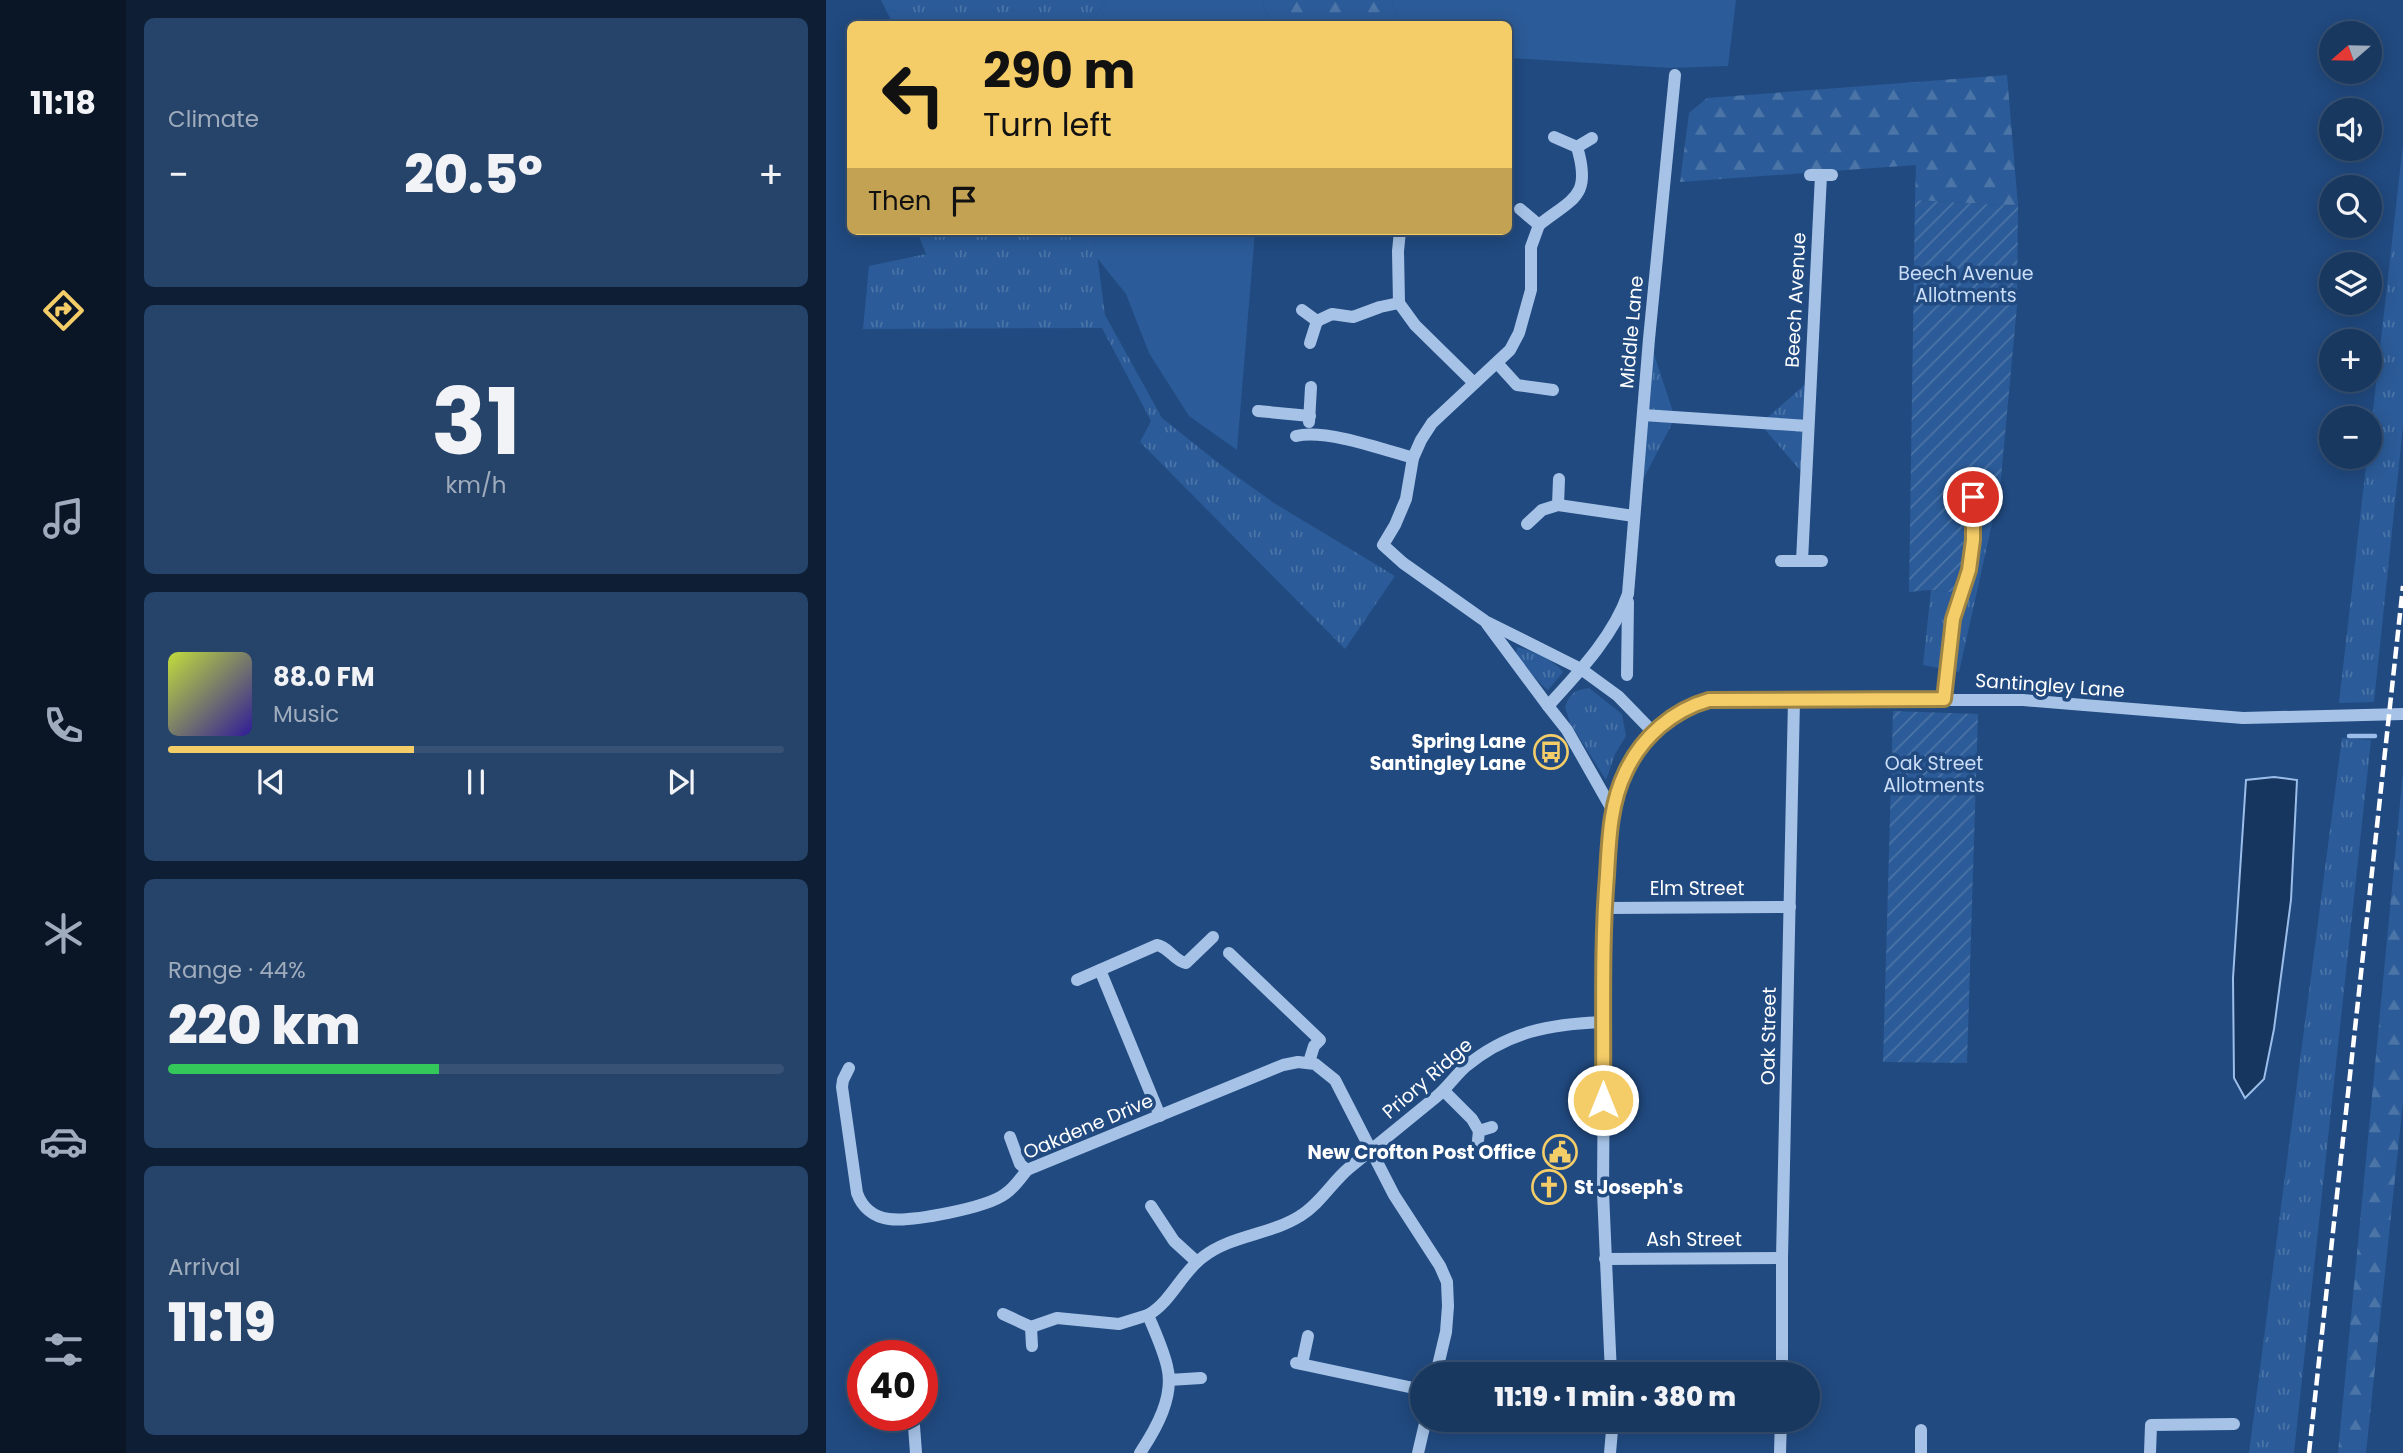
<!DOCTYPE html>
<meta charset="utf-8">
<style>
body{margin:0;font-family:Poppins,sans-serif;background:#264369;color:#f1f3f6;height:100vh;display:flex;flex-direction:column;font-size:26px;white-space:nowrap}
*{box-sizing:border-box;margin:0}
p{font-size:23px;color:#9facbd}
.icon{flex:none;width:38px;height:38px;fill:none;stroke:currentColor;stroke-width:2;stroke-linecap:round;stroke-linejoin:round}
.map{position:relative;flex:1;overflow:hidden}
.drawer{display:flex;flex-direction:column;gap:18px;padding:18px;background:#0e1f35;width:700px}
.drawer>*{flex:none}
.banner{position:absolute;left:21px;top:21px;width:665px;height:214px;border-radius:10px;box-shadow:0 4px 18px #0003,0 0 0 2px #375275;background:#f4cc68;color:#111;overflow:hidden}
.needle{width:46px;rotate:250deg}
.buttons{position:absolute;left:1493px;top:21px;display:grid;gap:14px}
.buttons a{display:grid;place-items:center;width:63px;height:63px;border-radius:50%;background:#193860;box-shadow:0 4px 18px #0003,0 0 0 2px #375275;font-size:35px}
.speed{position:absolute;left:21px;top:1340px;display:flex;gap:14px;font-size:35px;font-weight:700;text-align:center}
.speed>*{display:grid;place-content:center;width:91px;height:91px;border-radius:50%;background:#193860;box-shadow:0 4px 18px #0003,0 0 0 2px #375275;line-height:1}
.speed .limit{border:10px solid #d22;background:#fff;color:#111}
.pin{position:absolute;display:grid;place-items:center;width:60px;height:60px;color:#fff;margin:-30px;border:4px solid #fff;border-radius:50%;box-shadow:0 2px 7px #0007}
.me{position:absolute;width:77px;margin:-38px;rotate:0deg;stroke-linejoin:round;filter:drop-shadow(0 0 5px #0008)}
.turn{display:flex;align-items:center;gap:24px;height:147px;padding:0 21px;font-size:32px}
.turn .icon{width:91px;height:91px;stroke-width:2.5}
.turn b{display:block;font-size:49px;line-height:60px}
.then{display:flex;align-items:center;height:66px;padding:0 21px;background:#0003;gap:14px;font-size:26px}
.big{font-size:52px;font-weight:800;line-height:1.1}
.drawer .tile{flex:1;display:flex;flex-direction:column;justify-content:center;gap:10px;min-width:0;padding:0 24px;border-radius:10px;background:#264369}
.drawer .dial{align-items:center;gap:0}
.dial b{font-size:91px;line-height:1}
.song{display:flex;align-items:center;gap:21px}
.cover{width:84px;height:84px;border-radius:10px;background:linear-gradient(135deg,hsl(70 70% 55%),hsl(250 70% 35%))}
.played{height:7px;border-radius:4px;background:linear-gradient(90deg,#f4cc68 40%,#375275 40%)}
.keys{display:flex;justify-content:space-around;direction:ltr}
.heat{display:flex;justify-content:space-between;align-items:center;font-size:38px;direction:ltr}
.charge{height:10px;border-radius:5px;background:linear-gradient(90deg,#34c759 44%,#375275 0)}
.trip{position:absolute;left:584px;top:1362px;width:410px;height:70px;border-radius:35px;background:#193860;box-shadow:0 4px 18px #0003,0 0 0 2px #375275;font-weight:800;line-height:70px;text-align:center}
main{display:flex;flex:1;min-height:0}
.tabs{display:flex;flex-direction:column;width:126px;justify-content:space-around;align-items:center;background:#0a1626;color:#9facbd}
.tabs .icon{width:49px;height:49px}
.tabs .active{color:#f4cc68}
.tabs b{font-size:32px;color:#f1f3f6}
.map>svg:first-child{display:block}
.grass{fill:url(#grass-tufts)}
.forest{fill:url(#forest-firs)}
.park{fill:#2b5b98}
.garden{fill:url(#garden-furrows)}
.water{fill:#16355f;stroke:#9abee9;stroke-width:2}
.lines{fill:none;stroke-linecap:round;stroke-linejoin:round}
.stream{stroke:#9abee9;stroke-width:4.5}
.minor{stroke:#a6c3e7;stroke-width:12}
.rail{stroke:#fff;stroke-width:4.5;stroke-dasharray:12 5;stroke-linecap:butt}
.route-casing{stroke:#9f8544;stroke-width:18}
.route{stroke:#f4cc68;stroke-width:12}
.labels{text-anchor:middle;stroke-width:7;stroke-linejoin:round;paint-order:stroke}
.park-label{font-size:19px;fill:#caddf6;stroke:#214a80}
.street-label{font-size:19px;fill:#fff;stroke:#214a80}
.poi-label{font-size:19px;font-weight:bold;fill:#fff;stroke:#214a80;text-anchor:end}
</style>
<main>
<nav class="tabs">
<b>11:18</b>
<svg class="icon active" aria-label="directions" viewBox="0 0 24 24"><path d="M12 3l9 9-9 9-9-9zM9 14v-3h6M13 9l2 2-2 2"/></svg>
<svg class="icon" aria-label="music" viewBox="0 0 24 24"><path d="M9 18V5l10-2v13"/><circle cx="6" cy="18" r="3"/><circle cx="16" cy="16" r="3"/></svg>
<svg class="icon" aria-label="phone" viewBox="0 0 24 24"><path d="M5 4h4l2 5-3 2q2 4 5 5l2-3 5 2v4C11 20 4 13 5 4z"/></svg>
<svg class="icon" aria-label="climate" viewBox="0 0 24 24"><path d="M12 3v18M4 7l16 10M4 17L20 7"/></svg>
<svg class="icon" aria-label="car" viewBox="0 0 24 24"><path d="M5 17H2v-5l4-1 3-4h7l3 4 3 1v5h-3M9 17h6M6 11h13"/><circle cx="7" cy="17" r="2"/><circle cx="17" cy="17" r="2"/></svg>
<svg class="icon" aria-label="filters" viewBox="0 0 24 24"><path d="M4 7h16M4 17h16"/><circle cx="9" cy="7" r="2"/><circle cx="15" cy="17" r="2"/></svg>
</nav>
<section class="drawer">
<div class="tile"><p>Climate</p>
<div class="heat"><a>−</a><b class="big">20.5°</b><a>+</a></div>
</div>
<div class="tile dial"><b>31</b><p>km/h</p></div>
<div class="tile">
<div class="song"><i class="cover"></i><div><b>88.0 FM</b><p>Music</p></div></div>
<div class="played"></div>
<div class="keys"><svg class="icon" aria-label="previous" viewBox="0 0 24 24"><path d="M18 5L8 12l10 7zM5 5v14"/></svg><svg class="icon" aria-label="pause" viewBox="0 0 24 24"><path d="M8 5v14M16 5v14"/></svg><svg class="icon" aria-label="next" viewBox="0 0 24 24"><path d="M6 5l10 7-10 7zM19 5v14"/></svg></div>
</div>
<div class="tile"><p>Range · 44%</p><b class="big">220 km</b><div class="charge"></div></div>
<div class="tile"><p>Arrival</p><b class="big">11:19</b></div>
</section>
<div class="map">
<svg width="1577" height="1453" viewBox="0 0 1577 1453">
<defs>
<pattern id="grass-tufts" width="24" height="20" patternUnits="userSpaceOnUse" patternTransform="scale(1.75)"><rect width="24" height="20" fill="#2b5b98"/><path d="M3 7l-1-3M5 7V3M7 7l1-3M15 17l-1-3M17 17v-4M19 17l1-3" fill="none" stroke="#4b74a7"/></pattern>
<pattern id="forest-firs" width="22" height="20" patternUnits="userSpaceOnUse" patternTransform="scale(1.75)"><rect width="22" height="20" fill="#2b5b98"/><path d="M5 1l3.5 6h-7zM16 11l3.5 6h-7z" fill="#4b74a7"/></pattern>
<pattern id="garden-furrows" width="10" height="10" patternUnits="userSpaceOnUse" patternTransform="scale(1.75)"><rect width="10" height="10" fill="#2b5b98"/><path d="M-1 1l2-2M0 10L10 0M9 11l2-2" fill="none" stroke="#4b74a7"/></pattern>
</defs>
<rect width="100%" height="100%" fill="#214a80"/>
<g class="grass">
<path d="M55,0h227l-15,18v6h-200z"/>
<path d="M1577,144v283l-29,275 -35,1 28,-246h3v-20z"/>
<path d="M91,231h177l11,84 57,103 59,47 53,38 121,73 -50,73 -205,-207 11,-21 -49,-93 -239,1 6,-63 57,-12z"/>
<path d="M823,339l26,79 -38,73z"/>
<path d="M984,380l-4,97 -46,-53z"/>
<path d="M1174,488l-41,184 -36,-7 8,-75 28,3z"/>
<path d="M691,647c17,4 35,12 46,25l-15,18c-6,-3 -27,-28 -32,-35z"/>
<path d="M763,688l33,26 4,22 -11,18 -9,26 -36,-57 -5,-16c5,-14 10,-17 24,-19z"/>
<path d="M1516,738l29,2 -77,713h-45z"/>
</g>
<g class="forest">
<path d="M436,0h129l6,16 -2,8h-125z"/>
<path d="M1181,75l11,131 -103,-6 1,-35 -236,17 9,-69 18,-15z"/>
<path d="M1577,772v330l-37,351h-28z"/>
</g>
<g class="park">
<path d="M282,0h154l8,24h-177v-6z"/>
<path d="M565,0h345l-8,66 -58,2 -159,-10 -2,4 -1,-38h-113l2,-8z"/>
<path d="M268,231h161l-18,219 -48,-34 -40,-63 -23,-59 -29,-36z"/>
</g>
<g class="garden">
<path d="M1089,200l103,6 -1,100 -17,182 -41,105 -28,-3 -22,2z"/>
<path d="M1067,711l85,3 -11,349 -84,-1z"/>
</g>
<path class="water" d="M1448,777l23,3 -6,120 -17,129 -10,50 -19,19 -11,-20 -1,-100 13,-198z"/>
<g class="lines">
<path class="stream" d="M1523,736h26"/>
<g class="minor">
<path d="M728,137l23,10"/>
<path d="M984,175h22"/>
<path d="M694,209l19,16 -8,22v43l-12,43 -9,17 -78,73 -11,17 -8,18 -7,41 -11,26 -12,20 20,18 82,58 96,48 37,27 35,36"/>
<path d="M713,225c34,-27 53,-28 38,-78l15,-9"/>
<path d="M574,231l-2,20 1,52 16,22 59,58"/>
<path d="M476,310l15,11 15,-7 21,3 27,-10 19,-4"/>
<path d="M484,343l7,-22"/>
<path d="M671,363l20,22 36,5"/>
<path d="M432,411l52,5"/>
<path d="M817,415l165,11"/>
<path d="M483,422l2,-35"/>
<path d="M470,436c30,-7 86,13 117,22"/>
<path d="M732,505l1,-26"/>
<path d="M701,524l15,-14 16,-5 76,11"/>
<path d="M955,561h41"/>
<path d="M976,561l19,-386"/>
<path d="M661,624l61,82"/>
<path d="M801,675l1,-73"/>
<path d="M1118,699l9,-80 16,-49 4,-30 1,-64"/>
<path d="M787,811l-46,-81 -19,-24c30,-33 65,-69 80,-112l21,-255 26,-264"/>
<path d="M779,908l185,-1"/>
<path d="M403,953l91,87 -6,6 -5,16"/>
<path d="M274,970l60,146"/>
<path d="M251,980l80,-35c12,2 17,16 29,18l27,-26"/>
<path d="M23,1068l-6,12 -1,7 15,106c5,14 16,24 32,26 23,3 97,-11 116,-25 9,-6 15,-15 22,-24l256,-105 15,-3 17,2 20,16 59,115 46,71 7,16 1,24 -2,26 -10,42"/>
<path d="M618,1091l28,28 7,12"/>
<path d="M184,1137l10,27 7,6"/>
<path d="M651,1150l2,-19 13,-4"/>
<path d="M325,1206l23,35 23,21"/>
<path d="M779,1259l177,-1"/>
<path d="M177,1314l28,13 1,19"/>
<path d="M205,1327l26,-9 62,6 29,-9"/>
<path d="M470,1363l127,27"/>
<path d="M476,1364l6,-28"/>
<path d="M785,1374l-8,-182 2,-284 5,-75 9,-44 17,-36 17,-21 15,-12 14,-10 27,-10h314l220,18 160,-4"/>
<path d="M956,1374v-116l12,-558"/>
<path d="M343,1380l32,-2"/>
<path d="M88,1426l2,27"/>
<path d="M314,1453c16,-24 35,-57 27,-87 -4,-17 -12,-34 -19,-51 24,-14 33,-42 55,-58 28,-22 67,-22 97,-41 20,-12 32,-34 49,-48 29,-24 58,-47 87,-71 11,-9 19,-21 29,-30 43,-36 86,-43 139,-45"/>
<path d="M592,1453l8,-34"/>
<path d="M784,1453l3,-34"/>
<path d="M954,1453l1,-34"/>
<path d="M1095,1453v-23"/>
<path d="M1324,1453l1,-28 83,-1"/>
</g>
<path class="rail" d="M1483,1453l94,-867"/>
</g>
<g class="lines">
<g class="route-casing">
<path id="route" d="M777,1100c1,-75 -2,-150 4,-225 2,-35 3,-72 19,-104 16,-34 47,-61 83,-71l235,-1 9,-80 16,-49 4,-30v-43"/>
</g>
<use href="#route" class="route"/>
</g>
<defs>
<g id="bus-ring" transform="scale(1.75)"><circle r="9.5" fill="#214a80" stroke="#f4cc68" stroke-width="1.5"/><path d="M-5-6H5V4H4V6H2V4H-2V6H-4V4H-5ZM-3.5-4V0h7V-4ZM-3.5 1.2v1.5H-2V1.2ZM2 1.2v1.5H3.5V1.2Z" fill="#f4cc68"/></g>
<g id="civic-ring" transform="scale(1.75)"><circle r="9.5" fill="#214a80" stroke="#f4cc68" stroke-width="1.5"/><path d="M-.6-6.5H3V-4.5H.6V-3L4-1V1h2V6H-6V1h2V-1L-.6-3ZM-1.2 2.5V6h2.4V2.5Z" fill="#f4cc68"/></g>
<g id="church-ring" transform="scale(1.75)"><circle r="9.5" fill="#214a80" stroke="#f4cc68" stroke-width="1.5"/><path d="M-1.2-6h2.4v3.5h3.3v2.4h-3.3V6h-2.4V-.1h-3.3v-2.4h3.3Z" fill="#f4cc68"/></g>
</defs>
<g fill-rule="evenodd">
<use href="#bus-ring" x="725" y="752"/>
<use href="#civic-ring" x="734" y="1152"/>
<use href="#church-ring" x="723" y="1187"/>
</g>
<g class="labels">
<g class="park-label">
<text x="1140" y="280">Beech Avenue<tspan x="1140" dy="22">Allotments</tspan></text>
<text x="1108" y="770">Oak Street<tspan x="1108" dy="22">Allotments</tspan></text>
</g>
<g class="street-label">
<text transform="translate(969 300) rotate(-87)" y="7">Beech Avenue</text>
<text transform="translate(805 332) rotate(-85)" y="7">Middle Lane</text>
<text transform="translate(1224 685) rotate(4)" y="7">Santingley Lane</text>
<text x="871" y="895">Elm Street</text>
<text transform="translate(942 1036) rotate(-89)" y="7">Oak Street</text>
<text transform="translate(601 1078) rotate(-41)" y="7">Priory Ridge</text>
<text transform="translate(262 1126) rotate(-23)" y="7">Oakdene Drive</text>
<text x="868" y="1246">Ash Street</text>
</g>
<g class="poi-label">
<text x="700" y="748">Spring Lane<tspan x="700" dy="22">Santingley Lane</tspan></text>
<text x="710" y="1159">New Crofton Post Office</text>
<text x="748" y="1194" text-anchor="start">St Joseph's</text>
</g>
</g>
</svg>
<div class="buttons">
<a><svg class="needle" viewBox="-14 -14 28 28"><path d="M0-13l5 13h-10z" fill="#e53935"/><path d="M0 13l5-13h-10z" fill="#9facbd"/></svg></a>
<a><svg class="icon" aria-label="sound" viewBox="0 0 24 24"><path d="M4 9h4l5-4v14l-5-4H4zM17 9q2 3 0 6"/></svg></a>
<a><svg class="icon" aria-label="search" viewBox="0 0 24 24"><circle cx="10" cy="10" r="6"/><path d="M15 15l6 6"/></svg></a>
<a><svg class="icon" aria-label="layers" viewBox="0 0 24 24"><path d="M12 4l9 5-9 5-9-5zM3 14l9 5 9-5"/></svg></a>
<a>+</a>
<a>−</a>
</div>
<div class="speed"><div class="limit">40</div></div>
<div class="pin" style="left:1147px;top:497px;background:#d93025"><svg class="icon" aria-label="arrive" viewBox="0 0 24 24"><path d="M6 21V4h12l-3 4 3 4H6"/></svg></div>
<svg class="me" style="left:777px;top:1100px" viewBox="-20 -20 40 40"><circle r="17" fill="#f4cc68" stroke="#fff" stroke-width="3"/><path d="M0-11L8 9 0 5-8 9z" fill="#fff"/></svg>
<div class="trip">11:19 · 1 min · 380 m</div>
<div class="banner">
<div class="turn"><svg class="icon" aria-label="left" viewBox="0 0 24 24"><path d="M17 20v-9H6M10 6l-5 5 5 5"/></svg><div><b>290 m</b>Turn left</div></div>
<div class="then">Then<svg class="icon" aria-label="arrive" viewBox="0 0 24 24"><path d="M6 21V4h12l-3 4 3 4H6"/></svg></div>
</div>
</div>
</main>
